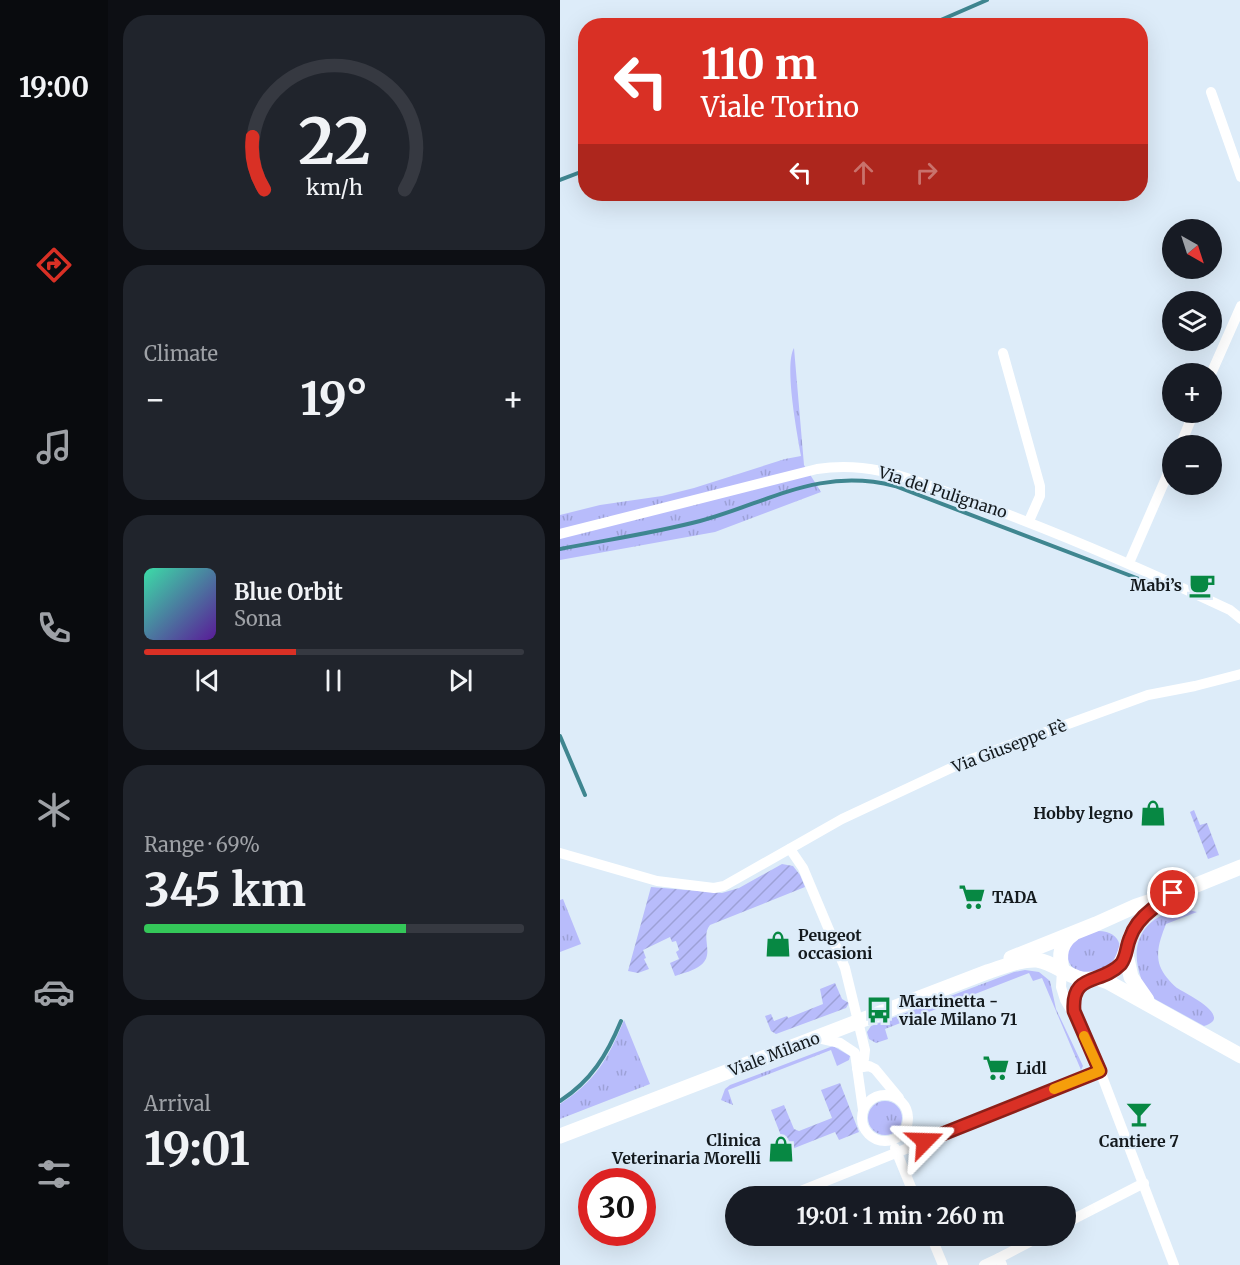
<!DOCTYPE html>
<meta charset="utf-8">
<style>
body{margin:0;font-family:Merriweather,serif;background:#20242c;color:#f1f3f6;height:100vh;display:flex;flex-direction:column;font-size:22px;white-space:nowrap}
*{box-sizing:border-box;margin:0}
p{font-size:20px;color:#9ea1a6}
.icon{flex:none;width:33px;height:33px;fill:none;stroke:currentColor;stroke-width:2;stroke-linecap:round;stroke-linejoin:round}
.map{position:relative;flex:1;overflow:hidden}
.side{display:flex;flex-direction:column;gap:15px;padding:15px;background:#0d0f14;width:452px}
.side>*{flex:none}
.hud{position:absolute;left:18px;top:18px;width:570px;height:183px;border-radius:24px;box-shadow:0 6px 24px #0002;background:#d93025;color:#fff;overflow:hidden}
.needle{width:39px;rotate:141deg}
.controls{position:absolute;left:602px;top:219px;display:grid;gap:12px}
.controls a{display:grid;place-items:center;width:60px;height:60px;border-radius:50%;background:#171b24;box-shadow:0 6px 24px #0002;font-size:30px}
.speed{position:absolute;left:18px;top:1168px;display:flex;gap:12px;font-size:30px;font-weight:700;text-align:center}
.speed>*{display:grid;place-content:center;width:78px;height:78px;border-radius:50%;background:#171b24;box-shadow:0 6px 24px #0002;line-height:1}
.speed .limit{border:9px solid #d22;background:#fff;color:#111}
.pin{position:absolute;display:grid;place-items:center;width:51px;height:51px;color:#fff;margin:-26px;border:3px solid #fff;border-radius:50%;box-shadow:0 2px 6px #0007}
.me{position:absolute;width:66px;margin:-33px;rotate:68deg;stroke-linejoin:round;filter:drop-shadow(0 0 4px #0008)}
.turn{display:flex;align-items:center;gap:21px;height:126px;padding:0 24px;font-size:27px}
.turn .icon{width:78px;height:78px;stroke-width:2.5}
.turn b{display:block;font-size:42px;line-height:51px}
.lanes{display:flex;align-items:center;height:57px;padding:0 24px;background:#0003;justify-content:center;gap:30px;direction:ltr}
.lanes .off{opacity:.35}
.big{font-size:45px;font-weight:700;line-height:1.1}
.side .card{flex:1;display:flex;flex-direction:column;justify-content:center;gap:9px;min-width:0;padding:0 21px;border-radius:24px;background:#20242c}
.side .dial{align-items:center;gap:0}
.dial svg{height:156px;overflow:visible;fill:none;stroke:#363941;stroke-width:7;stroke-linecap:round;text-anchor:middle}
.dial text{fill:#f1f3f6;stroke:none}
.song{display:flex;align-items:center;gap:18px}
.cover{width:72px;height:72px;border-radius:9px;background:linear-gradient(135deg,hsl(160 70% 55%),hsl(270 70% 35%))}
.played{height:6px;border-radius:3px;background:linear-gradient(90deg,#d93025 40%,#363941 40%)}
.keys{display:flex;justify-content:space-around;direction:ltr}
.heat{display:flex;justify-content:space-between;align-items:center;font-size:33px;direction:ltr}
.charge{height:9px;border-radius:4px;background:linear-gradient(90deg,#34c759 69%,#363941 0)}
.trip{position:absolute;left:165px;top:1186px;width:351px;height:60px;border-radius:30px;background:#171b24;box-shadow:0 6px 24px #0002;font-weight:700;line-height:60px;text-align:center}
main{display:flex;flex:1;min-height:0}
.dock{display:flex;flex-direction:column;width:108px;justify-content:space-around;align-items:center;background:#090b0e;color:#9ea1a6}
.dock .icon{width:42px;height:42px}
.dock .on{color:#d93025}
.dock b{font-size:27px;color:#f1f3f6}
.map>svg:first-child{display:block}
.grass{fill:url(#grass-tufts)}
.garden{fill:url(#garden-furrows)}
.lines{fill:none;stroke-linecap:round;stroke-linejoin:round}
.stream{stroke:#3f8690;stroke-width:4}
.street{stroke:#fff;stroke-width:10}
.secondary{stroke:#fff;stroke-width:15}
.route-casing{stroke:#8d1f18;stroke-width:15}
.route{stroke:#d93025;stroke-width:10}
.slow{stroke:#f59e0b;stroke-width:10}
.labels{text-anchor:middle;stroke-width:4.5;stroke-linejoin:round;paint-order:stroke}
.street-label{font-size:16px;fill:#141a1e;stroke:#ddecf9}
.poi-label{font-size:16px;font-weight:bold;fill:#141a1e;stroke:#ddecf9;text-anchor:start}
</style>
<main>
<nav class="dock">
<b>19:00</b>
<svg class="icon on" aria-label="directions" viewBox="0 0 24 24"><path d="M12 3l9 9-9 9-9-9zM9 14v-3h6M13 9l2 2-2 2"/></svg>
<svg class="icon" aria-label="music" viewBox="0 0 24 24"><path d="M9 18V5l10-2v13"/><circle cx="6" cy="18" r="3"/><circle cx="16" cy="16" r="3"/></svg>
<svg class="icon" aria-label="phone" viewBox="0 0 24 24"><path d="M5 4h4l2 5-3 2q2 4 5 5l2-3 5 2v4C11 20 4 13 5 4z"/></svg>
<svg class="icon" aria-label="climate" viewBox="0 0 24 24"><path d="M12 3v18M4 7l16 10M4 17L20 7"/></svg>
<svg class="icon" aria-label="car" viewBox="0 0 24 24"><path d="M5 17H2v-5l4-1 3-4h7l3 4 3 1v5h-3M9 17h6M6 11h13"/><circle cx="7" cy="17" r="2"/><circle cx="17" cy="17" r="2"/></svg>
<svg class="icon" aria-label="filters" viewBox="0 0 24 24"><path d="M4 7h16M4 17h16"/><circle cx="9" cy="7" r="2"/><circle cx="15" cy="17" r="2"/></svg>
</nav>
<section class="side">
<div class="card dial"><svg viewBox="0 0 100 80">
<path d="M14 69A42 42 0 1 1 86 69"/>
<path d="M14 69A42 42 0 0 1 8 42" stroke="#d93025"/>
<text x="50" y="56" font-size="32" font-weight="700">22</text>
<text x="50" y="72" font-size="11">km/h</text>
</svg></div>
<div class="card"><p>Climate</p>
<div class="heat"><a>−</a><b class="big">19°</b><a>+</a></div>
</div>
<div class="card">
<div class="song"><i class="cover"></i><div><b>Blue Orbit</b><p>Sona</p></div></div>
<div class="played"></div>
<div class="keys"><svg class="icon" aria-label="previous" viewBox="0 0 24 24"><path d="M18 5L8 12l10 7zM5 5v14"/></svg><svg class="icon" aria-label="pause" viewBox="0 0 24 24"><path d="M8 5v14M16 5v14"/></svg><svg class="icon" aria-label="next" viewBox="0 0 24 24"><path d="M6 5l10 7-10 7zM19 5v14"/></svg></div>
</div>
<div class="card"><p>Range · 69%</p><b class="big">345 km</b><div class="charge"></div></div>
<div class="card"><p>Arrival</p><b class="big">19:01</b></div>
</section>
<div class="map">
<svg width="681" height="1265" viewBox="0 0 681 1265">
<defs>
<pattern id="grass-tufts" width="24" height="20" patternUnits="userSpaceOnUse" patternTransform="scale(1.5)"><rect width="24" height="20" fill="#b8bcfb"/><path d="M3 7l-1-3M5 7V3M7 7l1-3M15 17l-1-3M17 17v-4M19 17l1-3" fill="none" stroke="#9da1d7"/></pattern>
<pattern id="garden-furrows" width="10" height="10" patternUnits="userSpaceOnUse" patternTransform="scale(1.5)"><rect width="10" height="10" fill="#b8bcfb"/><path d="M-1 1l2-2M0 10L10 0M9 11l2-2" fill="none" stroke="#9da1d7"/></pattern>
</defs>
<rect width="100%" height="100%" fill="#ddecf9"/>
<g class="grass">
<path d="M234,348l10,117 17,27 -106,40 -155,28v-45l40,-10 62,-9 32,-8 91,-29 16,-3c-4,-23 -17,-91 -7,-108z"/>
<path d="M3,899l18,45 -21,8v-52z"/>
<path d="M621,908l16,4 -31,12c-5,13 -11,28 -6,42 3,8 10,16 17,22 8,5 58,29 27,38l-51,-28 -15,-18 3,-2c-13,-37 4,-61 40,-70z"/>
<path d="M537,931c25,-1 31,23 11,36 -4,2 -9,3 -13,4 -3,1 -6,2 -9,2 -19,-1 -25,-23 -10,-33 6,-4 15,-6 21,-9z"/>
<path d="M465,970l14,2 11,9 6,28 27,57 -2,4 -39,-92 -9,3 -4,-8 -144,56 3,10 -12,4 -7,-4 -2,-7 4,-6 143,-54z"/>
<path d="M64,1020l26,64 -90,35v-15c35,-22 49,-47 64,-84z"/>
<path d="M273,1046l17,10 -1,4 -12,6 -6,-16 -103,40 5,15 -12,-5 4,-11 5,-4z"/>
<circle cx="325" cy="1118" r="17"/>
</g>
<g class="garden">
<path d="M634,810l6,15 7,-2 12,32 -11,4 -18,-47z"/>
<path d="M222,864l11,2 7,9 5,12 -95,38c-10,12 5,29 -9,40 -7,6 -18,8 -26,11l-5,-13 9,-4 -3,-7 3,-2 -3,-9 -4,1 -2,-5 -27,13 3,8 -2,1 5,10 -11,4 -10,-2 23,-84 71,6 17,-5z"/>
<path d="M275,983l7,16 7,4 -3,5 -70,26 -5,-3 -6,-15 6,-2 3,7 13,-5 1,2 35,-14 -3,-15z"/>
<path d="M280,1083l19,49 -20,8 -4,-8 -48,19 -16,-41 13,-5 10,24 5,2 33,-13 -11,-28z"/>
</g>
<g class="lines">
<g class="stream">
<path d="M367,26l60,-26"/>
<path d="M0,180l26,-10"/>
<path d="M0,549c46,-9 94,-16 140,-28 70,-19 119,-54 195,-35l252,96"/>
<path d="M0,736l25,59"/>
<path d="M0,1101c31,-20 47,-46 61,-80"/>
</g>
<g class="street">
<path d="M651,92l30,85"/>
<path d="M443,353l37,133v10l-11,25"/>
<path d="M651,374l30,-68"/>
<path d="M620,446l14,-34"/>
<path d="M0,534l257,-65c56,-9 97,12 149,30 90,32 177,70 264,111l11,9"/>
<path d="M569,563l43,-99"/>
<path d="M230,849l13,19 42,100 20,82 -1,9 -7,9"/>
<path d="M0,853l97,28 57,7 10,-2 118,-67 124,-58 182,-66 47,-9 46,-12"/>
<path d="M502,970l-1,17 4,13 10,17 25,54 74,194"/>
<path d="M514,1013c-2,-14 2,-23 13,-33"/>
<path d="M258,1038l22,5 15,10 8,57"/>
<path d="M297,1068l12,-2 6,3 24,29"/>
<circle cx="325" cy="1118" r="23"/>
<path d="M335,1148l20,49"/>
<path d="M226,1197l314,-126"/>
<path d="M506,1223l78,-40"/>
<path d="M371,1236l12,29"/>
<path d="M439,1258l42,-22"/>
<path d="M424,1265l15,-7 3,7"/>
</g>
<g class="secondary">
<path d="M566,954l5,23 16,23"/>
<path d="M451,958l85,-34 40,-18 48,-16 57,-23"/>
<path d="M502,970c-3,-15 -2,-27 11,-36"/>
<path d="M537,978l11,4 133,74"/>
<path d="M0,1136l427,-164c16,-5 33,-13 50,-12 22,3 36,25 60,18 35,-9 24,-32 39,-52 12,-17 30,-27 48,-36"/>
</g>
</g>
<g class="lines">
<g class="route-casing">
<path id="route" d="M365,1141l175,-70 -26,-60c-3,-39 27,-26 47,-47 6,-8 5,-17 9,-26 8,-24 33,-37 54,-48l-11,3"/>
</g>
<use href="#route" class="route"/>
<path class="slow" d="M494,1089l46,-18 -16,-35"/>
</g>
<defs>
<g id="cafe-bare" transform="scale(2.07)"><path d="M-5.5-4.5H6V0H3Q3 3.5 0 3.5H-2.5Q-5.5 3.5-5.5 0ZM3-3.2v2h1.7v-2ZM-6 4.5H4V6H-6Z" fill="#078843" stroke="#ddecf9" stroke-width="2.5" paint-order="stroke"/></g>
<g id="shop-bare" transform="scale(2.07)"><path d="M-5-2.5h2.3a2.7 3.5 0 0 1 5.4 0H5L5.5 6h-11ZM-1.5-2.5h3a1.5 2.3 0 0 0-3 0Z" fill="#078843" stroke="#ddecf9" stroke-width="2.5" paint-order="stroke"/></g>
<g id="supermarket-bare" transform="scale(2.07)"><path d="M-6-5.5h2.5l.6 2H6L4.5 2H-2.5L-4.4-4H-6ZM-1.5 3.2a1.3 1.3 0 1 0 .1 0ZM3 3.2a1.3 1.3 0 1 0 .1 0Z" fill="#078843" stroke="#ddecf9" stroke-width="2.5" paint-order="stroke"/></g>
<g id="bus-bare" transform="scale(2.07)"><path d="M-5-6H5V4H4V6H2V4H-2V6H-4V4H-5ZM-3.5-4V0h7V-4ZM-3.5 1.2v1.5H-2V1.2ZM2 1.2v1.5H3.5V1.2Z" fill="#078843" stroke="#ddecf9" stroke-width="2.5" paint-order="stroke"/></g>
<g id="bar-bare" transform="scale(2.07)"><path d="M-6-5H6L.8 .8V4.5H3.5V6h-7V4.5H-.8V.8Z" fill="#078843" stroke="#ddecf9" stroke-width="2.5" paint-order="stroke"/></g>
</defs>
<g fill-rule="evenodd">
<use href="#cafe-bare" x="642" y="585"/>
<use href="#shop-bare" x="593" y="813"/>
<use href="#supermarket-bare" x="412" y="897"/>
<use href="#shop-bare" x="218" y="944"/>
<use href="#bus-bare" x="319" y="1010"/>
<use href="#supermarket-bare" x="436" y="1068"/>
<use href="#bar-bare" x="579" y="1114"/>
<use href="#shop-bare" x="221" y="1149"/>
</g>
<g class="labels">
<g class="street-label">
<text transform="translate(383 492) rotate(18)" y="6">Via del Pulignano</text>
<text transform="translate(449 746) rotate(-21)" y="6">Via Giuseppe Fè</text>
<text transform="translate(214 1054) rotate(-21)" y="6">Viale Milano</text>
</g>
<g class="poi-label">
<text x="622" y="591" text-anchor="end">Mabi’s</text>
<text x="573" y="819" text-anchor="end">Hobby legno</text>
<text x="432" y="903">TADA</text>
<text x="238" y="941">Peugeot<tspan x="238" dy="18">occasioni</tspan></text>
<text x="339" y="1007">Martinetta -<tspan x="339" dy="18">viale Milano 71</tspan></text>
<text x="456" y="1074">Lidl</text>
<text x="201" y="1146" text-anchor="end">Clinica<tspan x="201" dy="18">Veterinaria Morelli</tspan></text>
<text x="579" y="1147" text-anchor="middle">Cantiere 7</text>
</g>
</g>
</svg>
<div class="controls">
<a><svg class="needle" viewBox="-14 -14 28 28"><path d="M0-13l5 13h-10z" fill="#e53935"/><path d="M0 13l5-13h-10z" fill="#9ea1a6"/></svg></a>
<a><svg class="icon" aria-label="layers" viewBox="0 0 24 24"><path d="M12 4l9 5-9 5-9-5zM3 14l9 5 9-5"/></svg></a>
<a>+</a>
<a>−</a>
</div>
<div class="speed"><div class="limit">30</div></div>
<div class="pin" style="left:613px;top:893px;background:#d93025"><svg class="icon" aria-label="arrive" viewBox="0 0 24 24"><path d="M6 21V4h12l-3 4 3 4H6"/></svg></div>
<svg class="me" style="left:365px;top:1141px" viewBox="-20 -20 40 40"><path d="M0-17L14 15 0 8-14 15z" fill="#d93025" stroke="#fff" stroke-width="4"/></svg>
<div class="trip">19:01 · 1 min · 260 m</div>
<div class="hud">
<div class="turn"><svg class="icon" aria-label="left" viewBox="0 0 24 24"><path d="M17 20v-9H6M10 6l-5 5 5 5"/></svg><div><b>110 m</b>Viale Torino</div></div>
<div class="lanes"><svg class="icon" aria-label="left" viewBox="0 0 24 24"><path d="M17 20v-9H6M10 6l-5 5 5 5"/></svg><svg class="icon off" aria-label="ahead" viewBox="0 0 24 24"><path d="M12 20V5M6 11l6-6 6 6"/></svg><svg class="icon off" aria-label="right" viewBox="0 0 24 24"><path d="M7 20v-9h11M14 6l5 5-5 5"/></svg></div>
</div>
</div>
</main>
